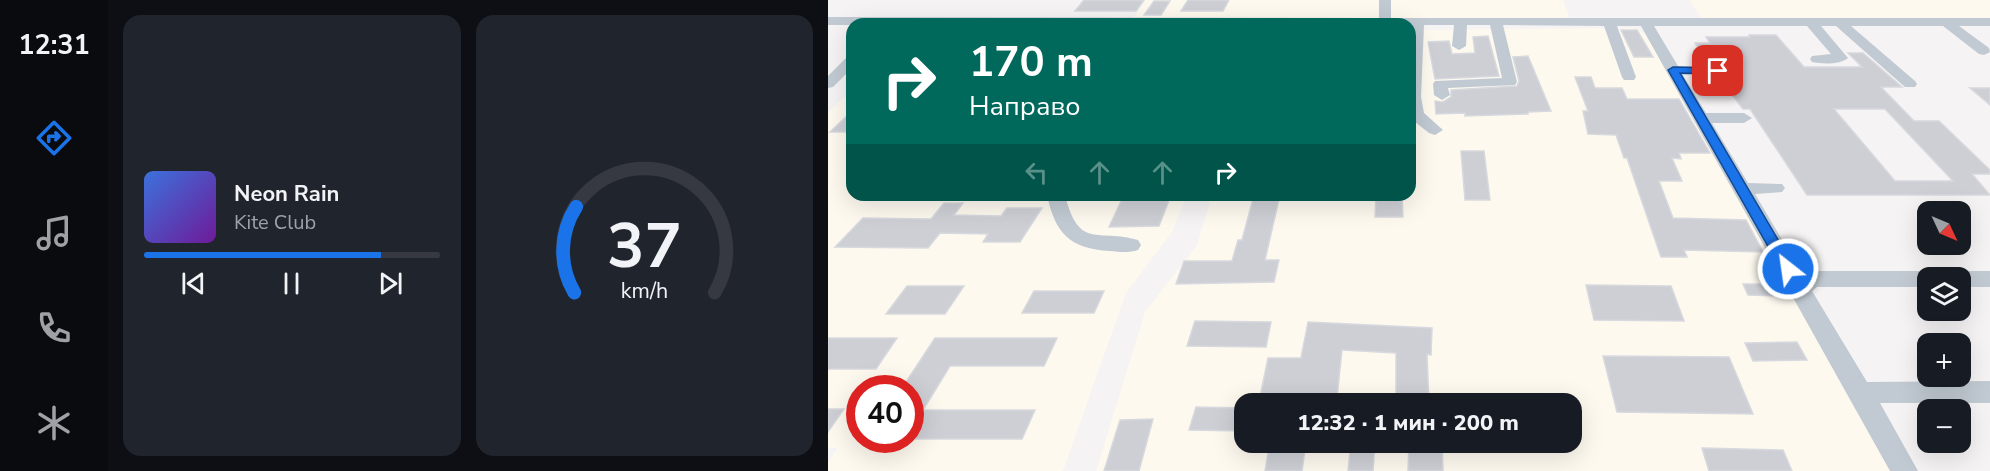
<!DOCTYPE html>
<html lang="ru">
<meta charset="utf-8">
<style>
body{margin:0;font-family:"Nunito Sans",sans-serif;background:#20242c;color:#f1f3f6;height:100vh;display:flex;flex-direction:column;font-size:22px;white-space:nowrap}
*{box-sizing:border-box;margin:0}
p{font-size:20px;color:#9ea1a6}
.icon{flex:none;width:33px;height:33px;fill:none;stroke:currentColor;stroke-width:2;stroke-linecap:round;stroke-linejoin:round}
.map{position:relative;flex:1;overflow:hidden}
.side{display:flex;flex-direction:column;gap:15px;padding:15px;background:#0d0f14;width:720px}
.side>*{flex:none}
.top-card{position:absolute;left:18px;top:18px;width:570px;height:183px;border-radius:18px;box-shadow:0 6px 24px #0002;background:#00695c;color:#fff;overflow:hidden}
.needle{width:39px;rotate:134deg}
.fabs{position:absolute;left:1089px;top:201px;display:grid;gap:12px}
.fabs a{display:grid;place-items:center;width:54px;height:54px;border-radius:12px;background:#171b24;box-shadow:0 6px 24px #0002;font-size:30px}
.speed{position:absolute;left:18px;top:375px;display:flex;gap:12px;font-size:30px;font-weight:700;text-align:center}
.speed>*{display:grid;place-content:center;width:78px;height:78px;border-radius:50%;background:#171b24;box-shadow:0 6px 24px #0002;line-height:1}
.speed .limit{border:9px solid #d22;background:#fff;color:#111}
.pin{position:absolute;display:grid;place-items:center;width:51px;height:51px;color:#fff;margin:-26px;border-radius:12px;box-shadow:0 3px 9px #0006}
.me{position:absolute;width:66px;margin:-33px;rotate:330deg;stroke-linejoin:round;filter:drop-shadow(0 0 4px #0008)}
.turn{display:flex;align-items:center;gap:21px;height:126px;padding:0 24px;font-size:27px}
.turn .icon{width:78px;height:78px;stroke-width:2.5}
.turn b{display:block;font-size:42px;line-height:51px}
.lanes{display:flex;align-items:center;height:57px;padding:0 24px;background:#0003;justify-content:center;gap:30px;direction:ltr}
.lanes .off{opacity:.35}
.side .widget{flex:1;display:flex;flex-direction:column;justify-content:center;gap:9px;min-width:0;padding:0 21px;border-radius:18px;background:#20242c}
.side .dial{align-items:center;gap:0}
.dial svg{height:156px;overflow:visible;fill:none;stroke:#363941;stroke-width:7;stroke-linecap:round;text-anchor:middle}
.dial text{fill:#f1f3f6;stroke:none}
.song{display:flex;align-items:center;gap:18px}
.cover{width:72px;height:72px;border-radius:9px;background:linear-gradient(135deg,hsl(220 70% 55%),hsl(280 70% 35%))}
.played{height:6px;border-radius:3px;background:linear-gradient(90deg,#1a73e8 80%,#363941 80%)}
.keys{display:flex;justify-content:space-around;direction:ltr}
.side .tiles{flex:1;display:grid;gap:15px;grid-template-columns:repeat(2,1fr)}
.trip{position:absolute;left:406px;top:393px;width:348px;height:60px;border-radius:18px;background:#171b24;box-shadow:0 6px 24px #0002;font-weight:800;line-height:60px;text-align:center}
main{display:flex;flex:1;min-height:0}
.menu{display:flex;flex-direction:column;width:108px;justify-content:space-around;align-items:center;background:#090b0e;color:#9ea1a6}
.menu .icon{width:42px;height:42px}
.menu .current{color:#1a73e8}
.menu b{font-size:27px;color:#f1f3f6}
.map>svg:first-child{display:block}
.commercial{fill:#fdf9ef;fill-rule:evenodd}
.building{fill:#cdcfd5;stroke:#d7d9de;stroke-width:1.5;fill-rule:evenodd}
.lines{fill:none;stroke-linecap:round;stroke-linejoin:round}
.minor{fill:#c1cad2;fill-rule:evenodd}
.route{fill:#1a73e8;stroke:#114b97;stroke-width:1.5}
</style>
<main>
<nav class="menu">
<b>12:31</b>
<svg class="icon current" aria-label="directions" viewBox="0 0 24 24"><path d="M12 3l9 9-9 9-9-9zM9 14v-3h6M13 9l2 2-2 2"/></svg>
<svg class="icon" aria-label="music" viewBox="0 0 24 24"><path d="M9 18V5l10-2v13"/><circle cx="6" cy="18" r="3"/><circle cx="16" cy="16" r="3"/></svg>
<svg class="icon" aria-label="phone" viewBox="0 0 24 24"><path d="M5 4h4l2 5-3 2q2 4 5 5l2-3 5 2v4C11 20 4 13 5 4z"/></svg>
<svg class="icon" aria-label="climate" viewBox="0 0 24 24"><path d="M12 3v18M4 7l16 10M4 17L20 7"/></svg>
</nav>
<section class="side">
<div class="tiles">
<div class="widget">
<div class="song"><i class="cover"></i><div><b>Neon Rain</b><p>Kite Club</p></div></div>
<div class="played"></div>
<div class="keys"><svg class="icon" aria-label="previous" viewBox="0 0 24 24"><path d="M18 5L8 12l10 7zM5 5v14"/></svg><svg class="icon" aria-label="pause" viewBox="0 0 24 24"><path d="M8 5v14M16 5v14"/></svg><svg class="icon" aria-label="next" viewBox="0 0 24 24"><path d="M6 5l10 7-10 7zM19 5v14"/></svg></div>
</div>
<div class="widget dial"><svg viewBox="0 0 100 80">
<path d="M14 69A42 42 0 1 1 86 69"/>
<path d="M14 69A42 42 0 0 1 15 25" stroke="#1a73e8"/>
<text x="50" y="56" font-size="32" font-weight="700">37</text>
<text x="50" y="72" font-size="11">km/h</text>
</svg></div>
</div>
</section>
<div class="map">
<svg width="1162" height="471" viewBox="0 0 1162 471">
<rect width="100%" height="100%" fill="#f5f3f3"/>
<g class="commercial">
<path d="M318,0h417l7,19h-438z"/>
<path d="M862,0h300v18h-289z"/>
<path d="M805,28l13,6 247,437h-797l49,-159 52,-67 15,-50h198v-165zM417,404h327v38h-327z"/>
<path d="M24,90v105h335l-15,37 -46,61 -63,178h-235v-8l9,-15h-9v-336zM32,388h50v52h-50z"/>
</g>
<g class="building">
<path d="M256,0h60l-8,11h-61z"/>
<path d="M360,0h41l-6,11h-42z"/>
<path d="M326,1h16l-9,14h-17z"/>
<path d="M793,30h16l16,27h-19z"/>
<path d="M921,35h27l28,32h58l-14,-14h15l39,34h-21l33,34h25l51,49v4h-18l18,21h-183l-57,-86h-7l-25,-32 9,-7 -8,-5h-10l-14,-22h15l-4,-6h44zM1006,109h51l68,72h-58z"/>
<path d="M660,36l11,40 -64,3 -7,-37 21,-1 3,13 23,-1 -2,-16z"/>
<path d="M700,56l23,55 -23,1v2l-63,2v-3l-29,1 -1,-13 8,1 8,-5v-7l66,-4 2,-5 -6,-24z"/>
<path d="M747,77h16l4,11h27l5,11h52l31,54h-31l2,6 -9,-1 10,23h-23l14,37 73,2 17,32 -79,-2 3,7h-26l-34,-99h-3l-8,-23 -28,-1 -5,-23h5z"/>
<path d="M1142,88h20v17z"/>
<path d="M24,111v21h-22z"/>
<path d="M633,151h23l6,49h-25z"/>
<path d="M296,195h47l-12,31 -50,1z"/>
<path d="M426,195h26l-15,65h14l-5,22 -98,2 8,-23h48l6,-21h4z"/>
<path d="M548,195h26l1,22h-28z"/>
<path d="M116,203h19l-9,12 47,1 6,-8h35l-22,34h-37l5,-8 -48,-1 -12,15 -93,-1 28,-29 68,1z"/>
<path d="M915,284h34l6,12 -35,-1z"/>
<path d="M758,285l85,1 13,35 -90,-1z"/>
<path d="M79,286h57l-19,28h-59z"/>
<path d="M206,291h70l-10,22h-72z"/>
<path d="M367,321l76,1 -5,25 -79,-1z"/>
<path d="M480,322l124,6 -1,27 -4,-1 2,50h-33v-51l-54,-3 -5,48 -77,-1 8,-39h33z"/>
<path d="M0,338h69l-21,31h-48z"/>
<path d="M107,338h122l-13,28h-94l-27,44h112l-13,29h-112v-51h-8z"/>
<path d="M969,342l10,18 -54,1 -8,-18z"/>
<path d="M775,356l126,1 24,57 -136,-2z"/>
<path d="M368,407l49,1v23l-56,-1z"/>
<path d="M0,409h16l-16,23z"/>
<path d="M325,419l-14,52h-35l16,-51z"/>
<path d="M442,442h36l-4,29h-37z"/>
<path d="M523,442h24l-2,29h-25z"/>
<path d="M581,442h33l1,29h-35z"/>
<path d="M874,448l81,2 9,21h-83z"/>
</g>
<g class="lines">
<g class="minor">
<path d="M551,0h12v18h599v8h-31l30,22 1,4 -6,3 -5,-1 -36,-28h-92l64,55 2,3 -2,3h-10l-69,-61h-15l27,32c-8,7 -26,6 -36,4l-2,-3 2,-3 19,-2 -24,-28h-153l24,40 40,1 7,4 -7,4h-35l23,38h38l8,5 -8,5h-32l36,60 34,1 3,4 -3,4 -27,2 48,81 9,-4h116l7,3 3,4h-10v9h-111l-5,4 55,91 123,-1v22h-110l38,68h-28l-249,-445h-24l19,51 -2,3h-10l-2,-3 -18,-51 -101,-1 14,57 -2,3 -67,3 2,7 -8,5 -8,-5 -1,-11 2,-3 67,-3 -12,-53h-23l-1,21 -7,4 -7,-4 2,-21h-30l-3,72 3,16 19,17 -8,5 -6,-2 -19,-15v-94l-582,1v-8l551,1z"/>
<path d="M24,56v12l-19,19 -5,1v-12l19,-19z"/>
<path d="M219,195h18c14,56 33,33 73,45l3,5 -3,5c-9,3 -18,2 -28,1 -40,-2 -55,-18 -63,-56z"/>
<path d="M1132,271h30v16h-30v-9h-10l3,-4z"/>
</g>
</g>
<path class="route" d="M845,67l45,1 5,3 -5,3 -38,-1 113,192 2,4 -2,4h-10l-115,-203z"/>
</svg>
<div class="fabs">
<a><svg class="needle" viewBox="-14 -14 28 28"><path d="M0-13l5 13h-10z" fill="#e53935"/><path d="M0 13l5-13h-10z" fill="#9ea1a6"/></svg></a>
<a><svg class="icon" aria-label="layers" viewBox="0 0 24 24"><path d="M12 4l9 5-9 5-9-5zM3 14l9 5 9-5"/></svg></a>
<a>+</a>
<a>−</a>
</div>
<div class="speed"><div class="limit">40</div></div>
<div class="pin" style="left:890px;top:71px;background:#d93025"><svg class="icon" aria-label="arrive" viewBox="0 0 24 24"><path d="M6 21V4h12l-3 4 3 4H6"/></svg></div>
<svg class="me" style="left:960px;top:269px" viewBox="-20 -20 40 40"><circle r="17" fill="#1a73e8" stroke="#fff" stroke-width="3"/><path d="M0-11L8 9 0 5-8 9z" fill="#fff"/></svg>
<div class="trip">12:32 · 1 мин · 200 m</div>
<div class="top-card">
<div class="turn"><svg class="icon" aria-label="right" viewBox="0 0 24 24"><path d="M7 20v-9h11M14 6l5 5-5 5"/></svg><div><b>170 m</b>Направо</div></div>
<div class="lanes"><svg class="icon off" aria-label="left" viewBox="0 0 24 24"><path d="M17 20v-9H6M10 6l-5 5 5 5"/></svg><svg class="icon off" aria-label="ahead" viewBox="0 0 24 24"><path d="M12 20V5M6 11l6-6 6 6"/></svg><svg class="icon off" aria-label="ahead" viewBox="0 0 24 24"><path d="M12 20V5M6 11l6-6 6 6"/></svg><svg class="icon" aria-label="right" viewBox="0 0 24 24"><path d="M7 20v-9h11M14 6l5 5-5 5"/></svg></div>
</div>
</div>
</main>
